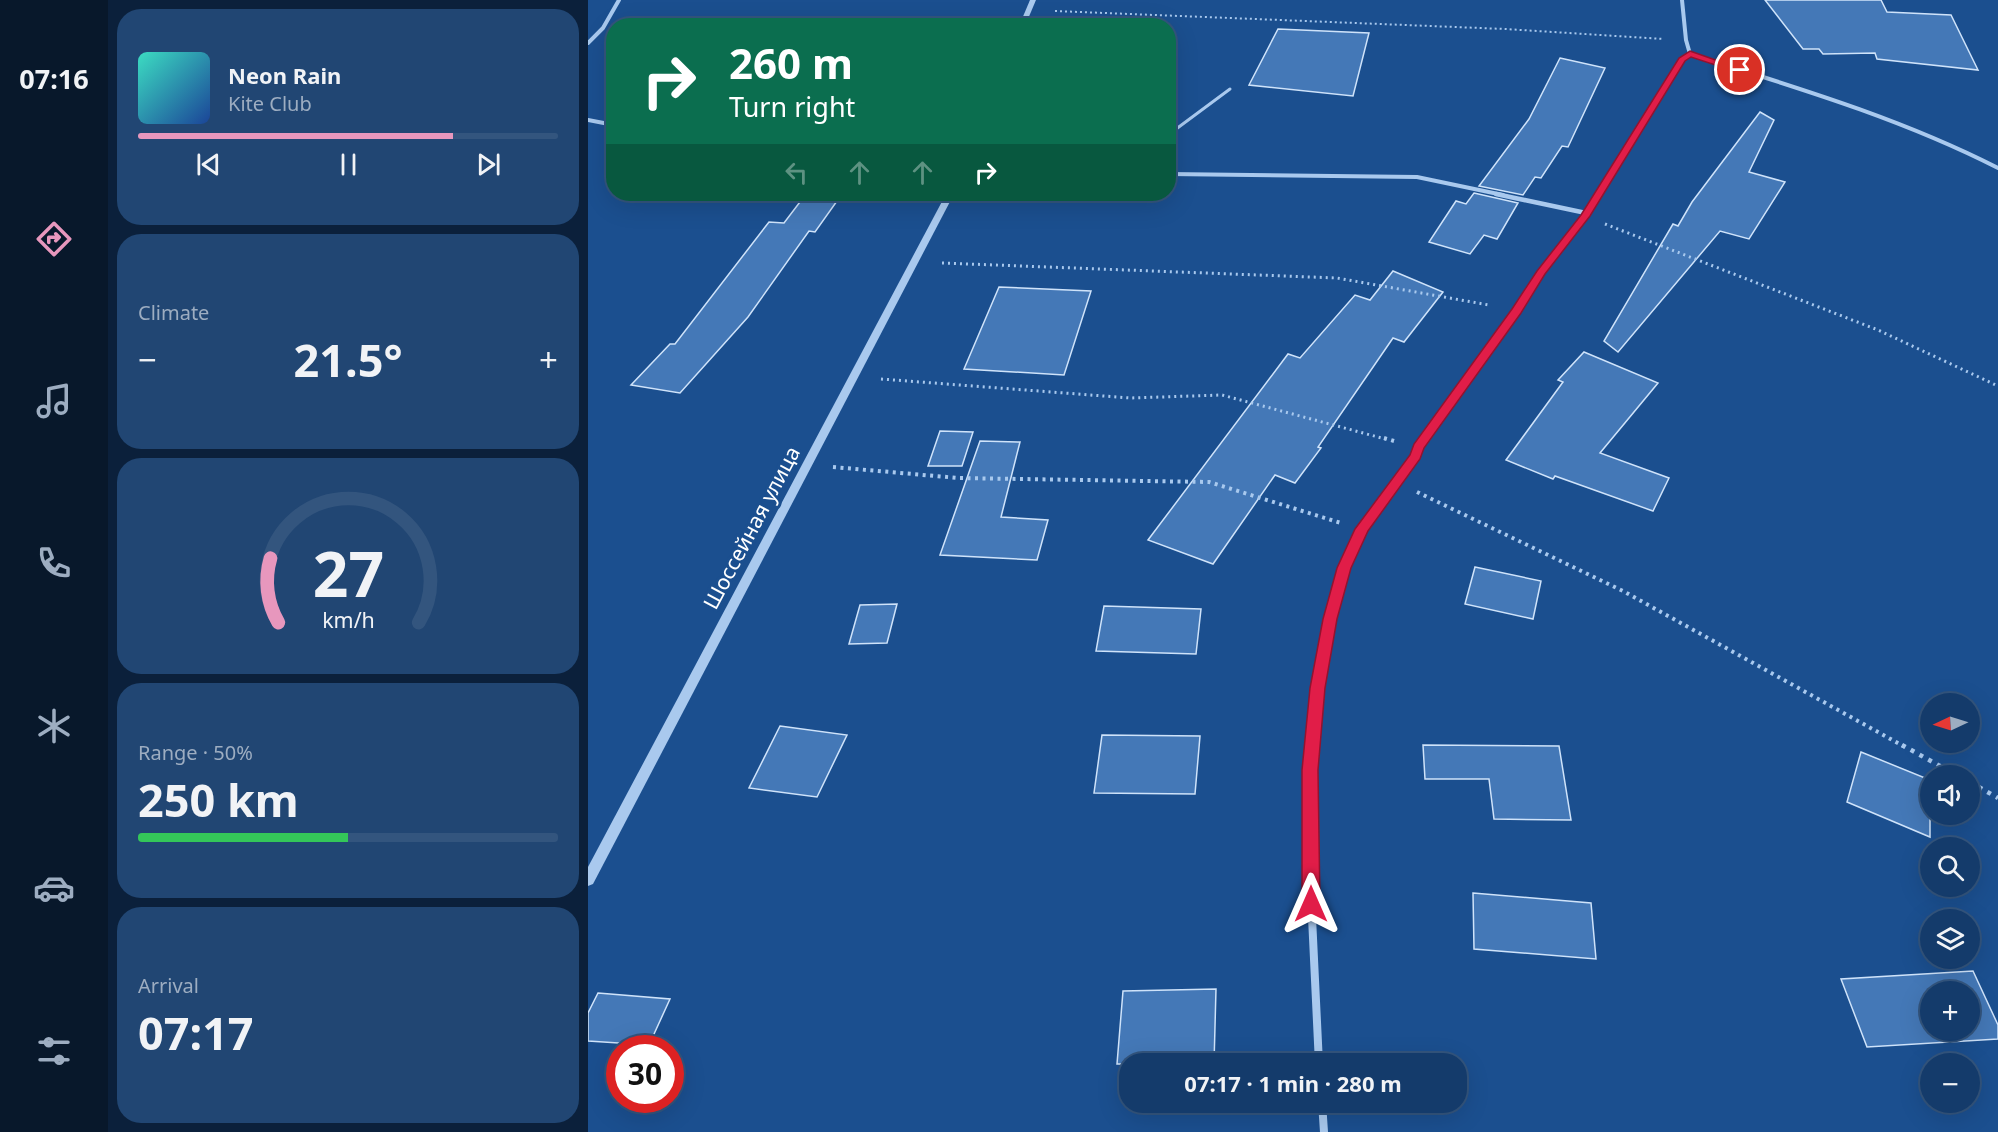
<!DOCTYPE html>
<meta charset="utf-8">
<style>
body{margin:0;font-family:"Noto Sans",sans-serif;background:#214673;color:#f1f3f6;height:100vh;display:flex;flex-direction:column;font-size:22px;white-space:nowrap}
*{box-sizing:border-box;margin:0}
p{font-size:20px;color:#9dadc1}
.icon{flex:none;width:33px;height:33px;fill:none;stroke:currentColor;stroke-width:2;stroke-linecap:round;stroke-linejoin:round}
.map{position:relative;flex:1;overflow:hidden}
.details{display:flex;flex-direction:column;gap:9px;padding:9px;background:#0b203b;width:480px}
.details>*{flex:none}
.guide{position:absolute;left:18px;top:18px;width:570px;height:183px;border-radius:24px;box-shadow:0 6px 24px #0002,0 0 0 2px #33557e;background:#0b6e4f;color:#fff;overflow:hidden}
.needle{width:39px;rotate:266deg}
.controls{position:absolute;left:1332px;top:693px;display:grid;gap:12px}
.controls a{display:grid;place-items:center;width:60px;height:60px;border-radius:50%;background:#143b6b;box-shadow:0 6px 24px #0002,0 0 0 2px #33557e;font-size:30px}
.speed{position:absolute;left:18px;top:1035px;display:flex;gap:12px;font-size:30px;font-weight:700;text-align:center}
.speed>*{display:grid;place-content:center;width:78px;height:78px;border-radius:50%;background:#143b6b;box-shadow:0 6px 24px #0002,0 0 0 2px #33557e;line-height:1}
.speed .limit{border:9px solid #d22;background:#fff;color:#111}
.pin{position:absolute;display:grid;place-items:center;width:51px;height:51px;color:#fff;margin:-26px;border:3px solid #fff;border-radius:50%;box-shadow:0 2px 6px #0007}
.me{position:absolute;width:66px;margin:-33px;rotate:0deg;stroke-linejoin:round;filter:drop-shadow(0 0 4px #0008)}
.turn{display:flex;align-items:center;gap:21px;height:126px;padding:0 24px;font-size:27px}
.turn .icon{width:78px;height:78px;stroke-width:2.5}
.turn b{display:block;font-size:42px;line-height:51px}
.lanes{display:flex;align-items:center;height:57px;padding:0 24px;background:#0003;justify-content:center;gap:30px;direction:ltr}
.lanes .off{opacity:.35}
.big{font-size:45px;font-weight:700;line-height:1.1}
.details .widget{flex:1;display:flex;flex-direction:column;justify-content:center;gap:9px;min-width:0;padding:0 21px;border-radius:24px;background:#214673}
.details .dial{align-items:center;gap:0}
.dial svg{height:156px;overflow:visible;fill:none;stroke:#33557e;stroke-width:7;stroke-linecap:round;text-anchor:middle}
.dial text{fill:#f1f3f6;stroke:none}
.song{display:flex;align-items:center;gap:18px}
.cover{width:72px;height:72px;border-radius:9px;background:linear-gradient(135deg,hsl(170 70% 55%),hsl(220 70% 35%))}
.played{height:6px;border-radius:3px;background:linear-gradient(90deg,#e797bd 75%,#33557e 75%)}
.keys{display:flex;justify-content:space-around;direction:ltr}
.heat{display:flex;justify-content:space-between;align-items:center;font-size:33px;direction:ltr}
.charge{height:9px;border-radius:4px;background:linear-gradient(90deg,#34c759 50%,#33557e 0)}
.trip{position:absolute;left:531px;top:1053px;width:348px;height:60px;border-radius:24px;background:#143b6b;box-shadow:0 6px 24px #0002,0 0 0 2px #33557e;font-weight:700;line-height:60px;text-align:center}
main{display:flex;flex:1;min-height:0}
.tab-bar{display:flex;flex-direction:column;width:108px;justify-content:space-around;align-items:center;background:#08182b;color:#9dadc1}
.tab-bar .icon{width:42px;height:42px}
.tab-bar .on{color:#e797bd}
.tab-bar b{font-size:27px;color:#f1f3f6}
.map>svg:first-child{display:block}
.building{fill:#4478b7;stroke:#cfe3fa;stroke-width:1.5;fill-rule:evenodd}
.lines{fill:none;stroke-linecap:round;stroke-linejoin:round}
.path-far3{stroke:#a9c9ee;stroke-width:2;stroke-dasharray:2 3;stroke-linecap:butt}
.path-far2{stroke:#a9c9ee;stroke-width:3;stroke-dasharray:2 4;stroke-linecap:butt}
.path-far1{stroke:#a9c9ee;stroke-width:4;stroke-dasharray:3 4.5;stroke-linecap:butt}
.path{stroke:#a9c9ee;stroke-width:4.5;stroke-dasharray:4 6;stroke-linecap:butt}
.service{stroke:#a9c9ee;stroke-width:3}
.minor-far3{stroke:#a9c9ee;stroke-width:4}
.minor-far2{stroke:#a9c9ee;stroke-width:4.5}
.minor-far1{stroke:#a9c9ee;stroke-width:6}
.minor{stroke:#a9c9ee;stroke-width:8}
.tertiary{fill:#a9c9ee;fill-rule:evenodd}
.route{fill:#e11d48;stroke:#92132f;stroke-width:1.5}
.labels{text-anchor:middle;stroke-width:6;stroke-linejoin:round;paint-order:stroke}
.street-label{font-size:21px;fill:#fff;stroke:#1b4f8f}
</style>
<main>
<nav class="tab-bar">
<b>07:16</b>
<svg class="icon on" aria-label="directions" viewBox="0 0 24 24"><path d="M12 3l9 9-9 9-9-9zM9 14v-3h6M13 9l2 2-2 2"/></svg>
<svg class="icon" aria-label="music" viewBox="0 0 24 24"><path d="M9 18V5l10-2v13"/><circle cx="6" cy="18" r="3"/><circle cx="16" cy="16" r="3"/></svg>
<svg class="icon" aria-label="phone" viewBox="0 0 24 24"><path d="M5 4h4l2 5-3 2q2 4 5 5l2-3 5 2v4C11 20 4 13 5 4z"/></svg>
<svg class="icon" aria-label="climate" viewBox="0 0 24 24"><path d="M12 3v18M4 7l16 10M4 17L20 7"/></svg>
<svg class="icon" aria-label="car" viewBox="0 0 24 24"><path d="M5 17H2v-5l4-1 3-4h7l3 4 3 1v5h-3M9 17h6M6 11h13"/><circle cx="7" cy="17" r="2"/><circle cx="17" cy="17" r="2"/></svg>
<svg class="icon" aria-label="filters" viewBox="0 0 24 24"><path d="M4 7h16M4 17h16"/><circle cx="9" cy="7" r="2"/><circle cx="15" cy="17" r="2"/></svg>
</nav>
<section class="details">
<div class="widget">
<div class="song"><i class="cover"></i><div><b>Neon Rain</b><p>Kite Club</p></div></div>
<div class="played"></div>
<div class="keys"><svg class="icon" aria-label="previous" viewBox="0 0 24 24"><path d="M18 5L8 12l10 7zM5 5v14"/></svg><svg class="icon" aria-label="pause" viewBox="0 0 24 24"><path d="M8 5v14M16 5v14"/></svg><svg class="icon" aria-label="next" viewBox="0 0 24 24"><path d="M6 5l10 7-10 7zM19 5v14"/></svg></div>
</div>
<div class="widget"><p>Climate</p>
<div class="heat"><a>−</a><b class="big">21.5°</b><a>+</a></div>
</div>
<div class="widget dial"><svg viewBox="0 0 100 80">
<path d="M14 69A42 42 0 1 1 86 69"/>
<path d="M14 69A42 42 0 0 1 10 36" stroke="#e797bd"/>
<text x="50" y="56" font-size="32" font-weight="700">27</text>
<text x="50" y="72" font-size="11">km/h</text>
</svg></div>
<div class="widget"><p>Range · 50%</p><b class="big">250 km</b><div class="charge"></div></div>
<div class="widget"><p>Arrival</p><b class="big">07:17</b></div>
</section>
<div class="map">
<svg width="1410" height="1132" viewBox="0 0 1410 1132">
<rect width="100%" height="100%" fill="#1b4f8f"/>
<g class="building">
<path d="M1177,0h116l6,12 64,3 27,55 -101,-11 -2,-6 -52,1 -4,-5h-16z"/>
<path d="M690,29l91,4 -16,63 -104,-11z"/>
<path d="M972,58l45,10 -37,79 -6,-1 -21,32 -6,-1 -12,18 -44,-9 50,-67z"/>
<path d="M1172,112l14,8 -25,52 36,10 -36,57 -29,-8 -102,121 -14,-11 69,-117 5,2 14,-24z"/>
<path d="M886,193l44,10 -21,36 -13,-4 -14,19 -41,-12 27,-41 10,3z"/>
<path d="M218,194h36l-27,38 -6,-1 -61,86 -68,76 -49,-8 39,-41h5l94,-122 15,1z"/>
<path d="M805,271l50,21 -39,50 -11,-4 -75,109 3,1 -26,35 -20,-8 -62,89 -65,-24 140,-186 12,4 55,-63 15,5z"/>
<path d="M411,287l92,4 -27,84 -100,-6z"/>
<path d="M996,352l74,31 -58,70 69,25 -16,33 -98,-35 -2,3 -47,-19 57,-78 -5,-2z"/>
<path d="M352,431l33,1 -11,34h-34z"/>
<path d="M392,441l40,1 -19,75 47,3 -11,40 -97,-5z"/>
<path d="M887,567l66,14 -8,38 -68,-15z"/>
<path d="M309,604l-10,39 -38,1 11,-39z"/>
<path d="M516,606l97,3 -5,45 -100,-3z"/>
<path d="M192,726l67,9 -30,62 -68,-9z"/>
<path d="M514,735l98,1 -5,58 -101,-1z"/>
<path d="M835,745l136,1 12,74 -77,-1 -5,-40h-64z"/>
<path d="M1273,752l69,28v57l-83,-35z"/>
<path d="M885,893l118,10 5,56 -122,-10z"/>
<path d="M1385,971l25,54v14l-131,8 -26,-68zM1342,992h40v38h-40z"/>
<path d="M628,989l-2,75h-97l6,-73z"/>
<path d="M10,993l72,6 -21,46 -61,-4v-28z"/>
</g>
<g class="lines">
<path class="path-far3" d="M467,11l450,18 159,10"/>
<g class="path-far2">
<path d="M1017,224l273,106 120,56"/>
<path d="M354,263l395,15 152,27"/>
<path d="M293,379l249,19 92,-3 167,45"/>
</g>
<g class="path-far1">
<path d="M796,438l10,3"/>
<path d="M245,467l125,11 251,4 132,41"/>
<path d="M829,492l206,99 282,156"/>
</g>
<g class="path">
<path d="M1314,745l56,31"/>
<path d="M1382,782l28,16"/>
</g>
<path class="service" d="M580,135l62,-46"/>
<g class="minor-far3">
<path d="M0,43l15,-15 16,-28"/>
<path d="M1102,54c105,33 210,64 308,114"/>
<path d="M0,120l26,5"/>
<path d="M580,174l249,3 86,18"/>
<path d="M1010,195l84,-135 8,-6 -4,-14 -4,-40"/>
</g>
<g class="minor-far2">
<path d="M908,194l90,19"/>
<path d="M835,440c40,-55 79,-109 116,-165 19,-28 42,-52 60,-81"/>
</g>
<path class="minor-far1" d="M724,747c6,-59 10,-124 33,-180 16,-41 43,-77 71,-111l2,-9 6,-9"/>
<g class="minor">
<path d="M724,745l-3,109 10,210"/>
<path d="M734,1102l2,30"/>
</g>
<g class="tertiary">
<path d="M442,0h6l-11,26h-6z"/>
<path d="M358,194h8l-361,690 -5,2v-19z"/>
</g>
</g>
<path class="route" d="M1102,51l54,19 -7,2 -46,-15 -6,4 -95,155 -45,58 -24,39 -97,135 -4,11 -52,72 -17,37 -14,51 -12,69 -7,82 2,134 -3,6 -6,3 -6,-3 -3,-6v-134l8,-82 13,-69 14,-51 18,-39 55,-74 4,-11 98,-135 25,-38 44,-56 98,-157z"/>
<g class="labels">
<g class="street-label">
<text transform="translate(164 528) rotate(-62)" y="7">Шоссейная улица</text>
</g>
</g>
</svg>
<div class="controls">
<a><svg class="needle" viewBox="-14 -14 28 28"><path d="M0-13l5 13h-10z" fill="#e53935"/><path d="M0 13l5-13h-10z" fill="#9dadc1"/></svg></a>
<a><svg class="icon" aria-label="sound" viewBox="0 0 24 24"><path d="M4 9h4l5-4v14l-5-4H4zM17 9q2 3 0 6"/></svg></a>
<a><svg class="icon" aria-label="search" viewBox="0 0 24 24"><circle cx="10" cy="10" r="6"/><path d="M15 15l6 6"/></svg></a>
<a><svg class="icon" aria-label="layers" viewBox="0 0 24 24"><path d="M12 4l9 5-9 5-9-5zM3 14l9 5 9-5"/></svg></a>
<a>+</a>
<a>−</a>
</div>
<div class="speed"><div class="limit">30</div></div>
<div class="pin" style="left:1152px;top:70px;background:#d93025"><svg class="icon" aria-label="arrive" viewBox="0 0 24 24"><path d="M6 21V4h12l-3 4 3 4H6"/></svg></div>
<svg class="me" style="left:723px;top:904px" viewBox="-20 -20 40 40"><path d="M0-17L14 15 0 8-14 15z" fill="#e11d48" stroke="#fff" stroke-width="4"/></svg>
<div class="trip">07:17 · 1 min · 280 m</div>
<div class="guide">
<div class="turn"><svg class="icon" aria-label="right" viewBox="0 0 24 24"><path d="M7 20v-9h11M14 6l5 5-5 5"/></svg><div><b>260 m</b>Turn right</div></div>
<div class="lanes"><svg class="icon off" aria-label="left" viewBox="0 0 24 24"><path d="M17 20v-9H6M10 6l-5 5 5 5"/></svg><svg class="icon off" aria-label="ahead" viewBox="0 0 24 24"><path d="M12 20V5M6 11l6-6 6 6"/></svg><svg class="icon off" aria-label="ahead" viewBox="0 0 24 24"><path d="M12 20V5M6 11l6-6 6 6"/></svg><svg class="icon" aria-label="right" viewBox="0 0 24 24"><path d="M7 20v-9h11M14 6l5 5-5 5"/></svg></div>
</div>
</div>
</main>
